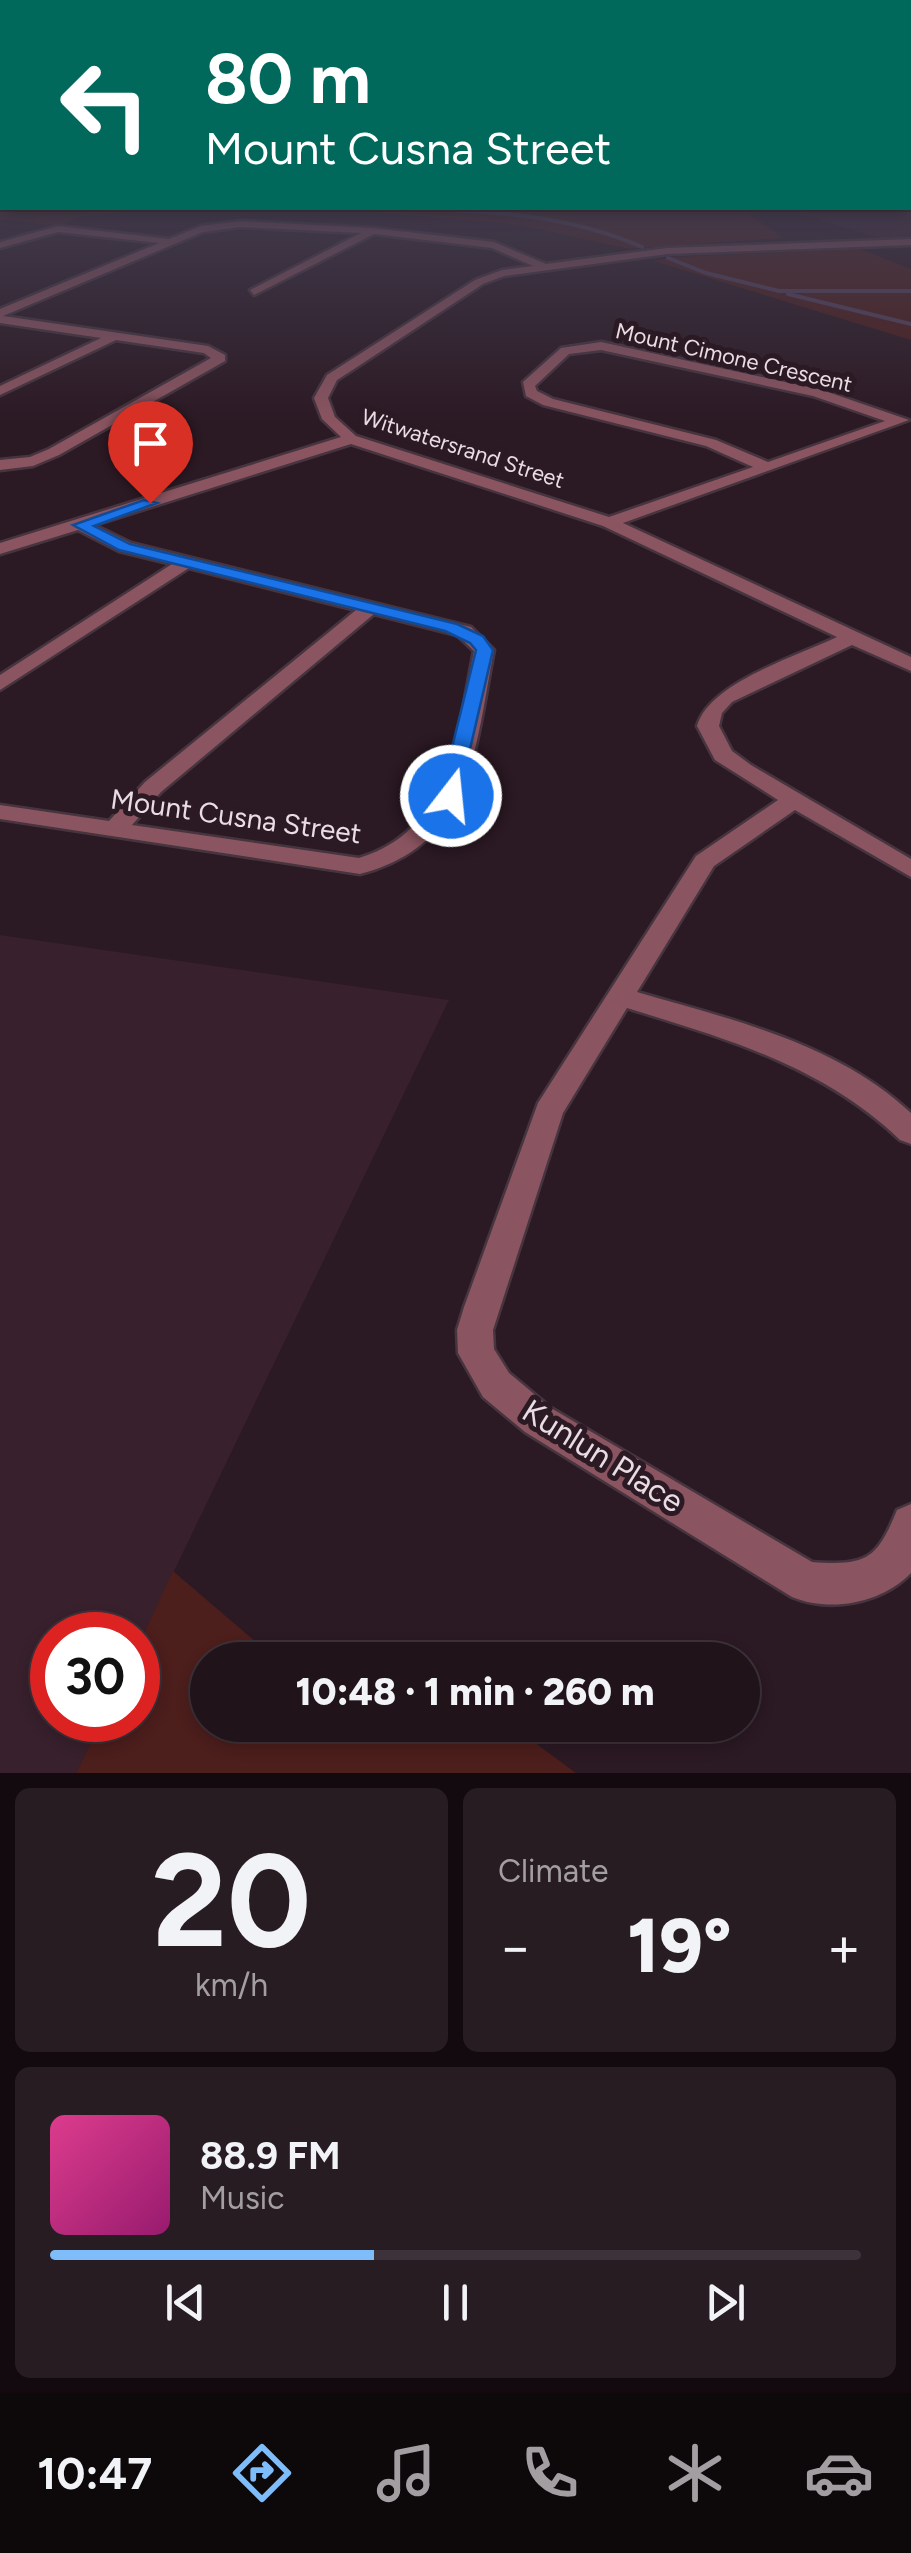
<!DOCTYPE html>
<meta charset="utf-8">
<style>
body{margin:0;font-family:Figtree,sans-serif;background:#281c23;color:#f1f3f6;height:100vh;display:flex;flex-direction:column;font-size:38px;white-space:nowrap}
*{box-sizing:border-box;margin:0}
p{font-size:32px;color:#a29ea2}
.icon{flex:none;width:55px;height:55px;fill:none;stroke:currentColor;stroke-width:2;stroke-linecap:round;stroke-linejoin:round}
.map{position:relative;height:1773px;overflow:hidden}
.side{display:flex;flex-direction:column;gap:15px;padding:15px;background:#120a0e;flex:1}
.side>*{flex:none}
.top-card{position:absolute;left:0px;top:0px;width:912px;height:210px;box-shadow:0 5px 15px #0003,0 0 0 2px #3d3239;background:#00695c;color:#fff;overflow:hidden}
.speed{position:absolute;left:30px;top:1612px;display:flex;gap:20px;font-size:50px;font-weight:700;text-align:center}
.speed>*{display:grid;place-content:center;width:130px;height:130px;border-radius:50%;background:#20131a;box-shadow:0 5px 15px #0003,0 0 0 2px #3d3239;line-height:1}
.speed .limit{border:15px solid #d22;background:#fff;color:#111}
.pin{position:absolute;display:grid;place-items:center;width:85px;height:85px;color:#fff;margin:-102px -42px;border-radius:50% 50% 50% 0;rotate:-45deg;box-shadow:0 0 10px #0007}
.pin .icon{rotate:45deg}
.me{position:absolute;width:110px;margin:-55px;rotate:16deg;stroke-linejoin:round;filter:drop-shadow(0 0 8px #0008)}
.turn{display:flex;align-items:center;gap:35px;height:210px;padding:0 40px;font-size:45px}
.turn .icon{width:130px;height:130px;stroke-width:2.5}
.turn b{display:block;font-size:70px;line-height:85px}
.big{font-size:75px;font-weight:800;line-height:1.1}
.side .card{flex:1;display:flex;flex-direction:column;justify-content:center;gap:15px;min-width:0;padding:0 35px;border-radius:15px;background:#281c23}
.side .dial{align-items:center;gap:0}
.dial b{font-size:130px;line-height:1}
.song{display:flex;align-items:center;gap:30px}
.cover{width:120px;height:120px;border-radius:15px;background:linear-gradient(135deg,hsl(330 70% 55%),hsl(320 70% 35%))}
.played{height:10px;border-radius:5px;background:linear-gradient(90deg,#7fbdfa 40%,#3d3239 40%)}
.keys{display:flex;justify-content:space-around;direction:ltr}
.heat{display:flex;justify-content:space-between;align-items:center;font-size:55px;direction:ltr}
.side .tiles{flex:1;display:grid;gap:15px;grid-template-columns:1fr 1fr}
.card:last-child{grid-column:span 2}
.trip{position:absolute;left:190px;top:1642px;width:570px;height:100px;border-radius:50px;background:#20131a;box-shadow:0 5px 15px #0003,0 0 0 2px #3d3239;font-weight:800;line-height:100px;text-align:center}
.menu{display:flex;height:160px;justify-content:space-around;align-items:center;background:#0d080a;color:#a29ea2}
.menu .icon{width:70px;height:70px}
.menu .selected{color:#7fbdfa}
.menu b{font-size:45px;color:#f1f3f6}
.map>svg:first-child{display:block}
.built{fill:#38202d}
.green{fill:#4c1e1c}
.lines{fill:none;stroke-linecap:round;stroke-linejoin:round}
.stream{stroke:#54425d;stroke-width:4}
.street-casing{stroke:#46343e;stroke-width:5}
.street{fill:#8a5460;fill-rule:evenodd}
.route{fill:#1a73e8;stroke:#114b97;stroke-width:2.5}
.labels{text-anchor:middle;stroke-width:10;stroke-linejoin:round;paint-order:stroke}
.far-street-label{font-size:22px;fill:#e9dce3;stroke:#2b1923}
.street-label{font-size:28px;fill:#e9dce3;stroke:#2b1923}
.near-street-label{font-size:32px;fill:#e9dce3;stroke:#2b1923}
</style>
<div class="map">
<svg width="911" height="1773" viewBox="0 0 911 1773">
<rect width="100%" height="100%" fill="#2b1923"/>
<g class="built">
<path d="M911,179v59l-28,1 -101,-31h128z"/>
<path d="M0,935l449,65 -311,646v-11h-86v85h50l-26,53h-76z"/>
</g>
<g class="green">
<path d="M2,193v15h172l-97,9 -16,9 -61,-7z"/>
<path d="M321,208h419l43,30 -154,11 -108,-24z"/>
<path d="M860,249l51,20v71l-257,-79 21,-4z"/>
<path d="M173,1571l104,89h-69v65h145l15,13 10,-13h133l65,48h-500l26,-53h36v-74z"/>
</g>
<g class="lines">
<g class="stream">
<path d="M67,208h76"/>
<path d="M375,208c89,2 184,2 267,39"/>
<path d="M668,258l38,15 73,18h132"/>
<path d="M788,294l123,30"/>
</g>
<g class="street-casing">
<path id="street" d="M241,221l132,7 121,14 52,22 121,-16 244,-9v6l-244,9 -163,22 -21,8 -129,85 -17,11 -9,18 7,19 21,19 253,81 144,-50 -47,-21 -163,-41 -17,-9 -3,-14 38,-34 40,-6 221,48 87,30 -286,103 288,134v14l-59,-26 -120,57 -10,11 -3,13 13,25 19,14 160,94v18l-116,-67 -81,56 -77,126c96,28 199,51 274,121v31l-11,-4c-77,-74 -173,-101 -273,-132l-64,105 -70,217 1,19 15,24 42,35 261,154c55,4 65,-3 85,-52l14,-6v69c-29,30 -80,40 -119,24l-267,-165 -42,-35 -25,-44 -1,-23 7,-23 74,-204 158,-247 82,-56 -63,-40 -18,-34c12,-43 100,-70 140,-89l-234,-111 -252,-82 -257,81 37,18 340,84 23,23c-19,98 -21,195 -134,224l-360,-55v-14l109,16 36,-39 211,-172 -167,-42 -189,122v-15l172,-111 -53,-13 -41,-21 -78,24v-11l341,-106 -19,-18 -8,-21 13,-23 148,-95 27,-10 31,-4 -41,-18 -118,-14 -120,61 -4,-5 111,-57 -120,-6 -38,5 -200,84 205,30 17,9v6l-166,94 -26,11 -33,4v-10l30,-3 19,-8 162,-91 -7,-5 -88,-13 -116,55v-9l101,-48 -101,-15v-14l159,-66 -101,-11 -58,16v-6l58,-16 111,13 32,-13zM601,350l212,46 72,25 -117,41 -52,-22 -163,-41 -16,-8 -2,-5 34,-32zM374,614l83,21 17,16c-17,83 -22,179 -115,207l-227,-33 29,-33z"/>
</g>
<use href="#street" class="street"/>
</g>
<linearGradient id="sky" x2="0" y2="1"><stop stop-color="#180e13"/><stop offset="0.42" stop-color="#443e50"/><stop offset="1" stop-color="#443e50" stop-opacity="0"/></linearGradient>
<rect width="911" height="427" fill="url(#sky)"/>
<path class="route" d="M144,500l13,3 -63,23 36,18 327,80 26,12 10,14 -35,151 -7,2 -11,-7 36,-146 -6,-7 -25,-12 -326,-81 -46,-25z"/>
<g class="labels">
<g class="far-street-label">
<text transform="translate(734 357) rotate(13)" y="8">Mount Cimone Crescent</text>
<text transform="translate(463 448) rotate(18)" y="8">Witwatersrand Street</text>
</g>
<g class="street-label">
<text transform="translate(236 816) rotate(8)" y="10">Mount Cusna Street</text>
</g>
<g class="near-street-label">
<text transform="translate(603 1456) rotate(32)" y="11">Kunlun Place</text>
</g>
</g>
</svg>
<div class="speed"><div class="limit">30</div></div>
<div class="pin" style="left:150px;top:503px;background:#d93025"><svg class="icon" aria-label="arrive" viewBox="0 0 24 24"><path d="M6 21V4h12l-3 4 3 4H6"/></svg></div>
<svg class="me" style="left:451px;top:796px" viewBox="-20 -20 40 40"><circle r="17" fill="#1a73e8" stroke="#fff" stroke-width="3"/><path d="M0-11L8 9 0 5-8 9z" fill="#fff"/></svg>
<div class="trip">10:48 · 1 min · 260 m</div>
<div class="top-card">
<div class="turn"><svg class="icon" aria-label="left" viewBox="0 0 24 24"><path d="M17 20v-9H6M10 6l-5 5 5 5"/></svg><div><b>80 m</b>Mount Cusna Street</div></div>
</div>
</div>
<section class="side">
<div class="tiles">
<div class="card dial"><b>20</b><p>km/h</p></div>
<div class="card"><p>Climate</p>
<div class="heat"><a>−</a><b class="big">19°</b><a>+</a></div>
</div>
<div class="card">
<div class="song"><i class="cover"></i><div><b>88.9 FM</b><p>Music</p></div></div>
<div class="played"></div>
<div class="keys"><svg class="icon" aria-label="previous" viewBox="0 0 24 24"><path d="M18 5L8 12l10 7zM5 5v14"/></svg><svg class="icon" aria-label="pause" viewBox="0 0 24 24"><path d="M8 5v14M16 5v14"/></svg><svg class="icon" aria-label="next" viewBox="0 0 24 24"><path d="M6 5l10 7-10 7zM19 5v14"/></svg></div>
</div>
</div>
</section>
<nav class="menu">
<b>10:47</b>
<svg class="icon selected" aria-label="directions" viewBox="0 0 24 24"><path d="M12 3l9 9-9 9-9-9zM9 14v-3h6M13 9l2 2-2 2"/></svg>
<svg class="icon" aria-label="music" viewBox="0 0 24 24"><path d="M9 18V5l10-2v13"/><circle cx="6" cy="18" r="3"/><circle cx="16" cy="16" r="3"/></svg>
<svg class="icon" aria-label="phone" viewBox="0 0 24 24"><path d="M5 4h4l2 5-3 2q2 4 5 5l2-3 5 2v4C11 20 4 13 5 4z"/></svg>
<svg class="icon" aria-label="climate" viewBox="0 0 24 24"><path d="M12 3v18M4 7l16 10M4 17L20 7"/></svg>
<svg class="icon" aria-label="car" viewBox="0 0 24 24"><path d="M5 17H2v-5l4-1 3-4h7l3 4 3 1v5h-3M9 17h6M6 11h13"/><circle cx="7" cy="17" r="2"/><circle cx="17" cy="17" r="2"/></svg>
</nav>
